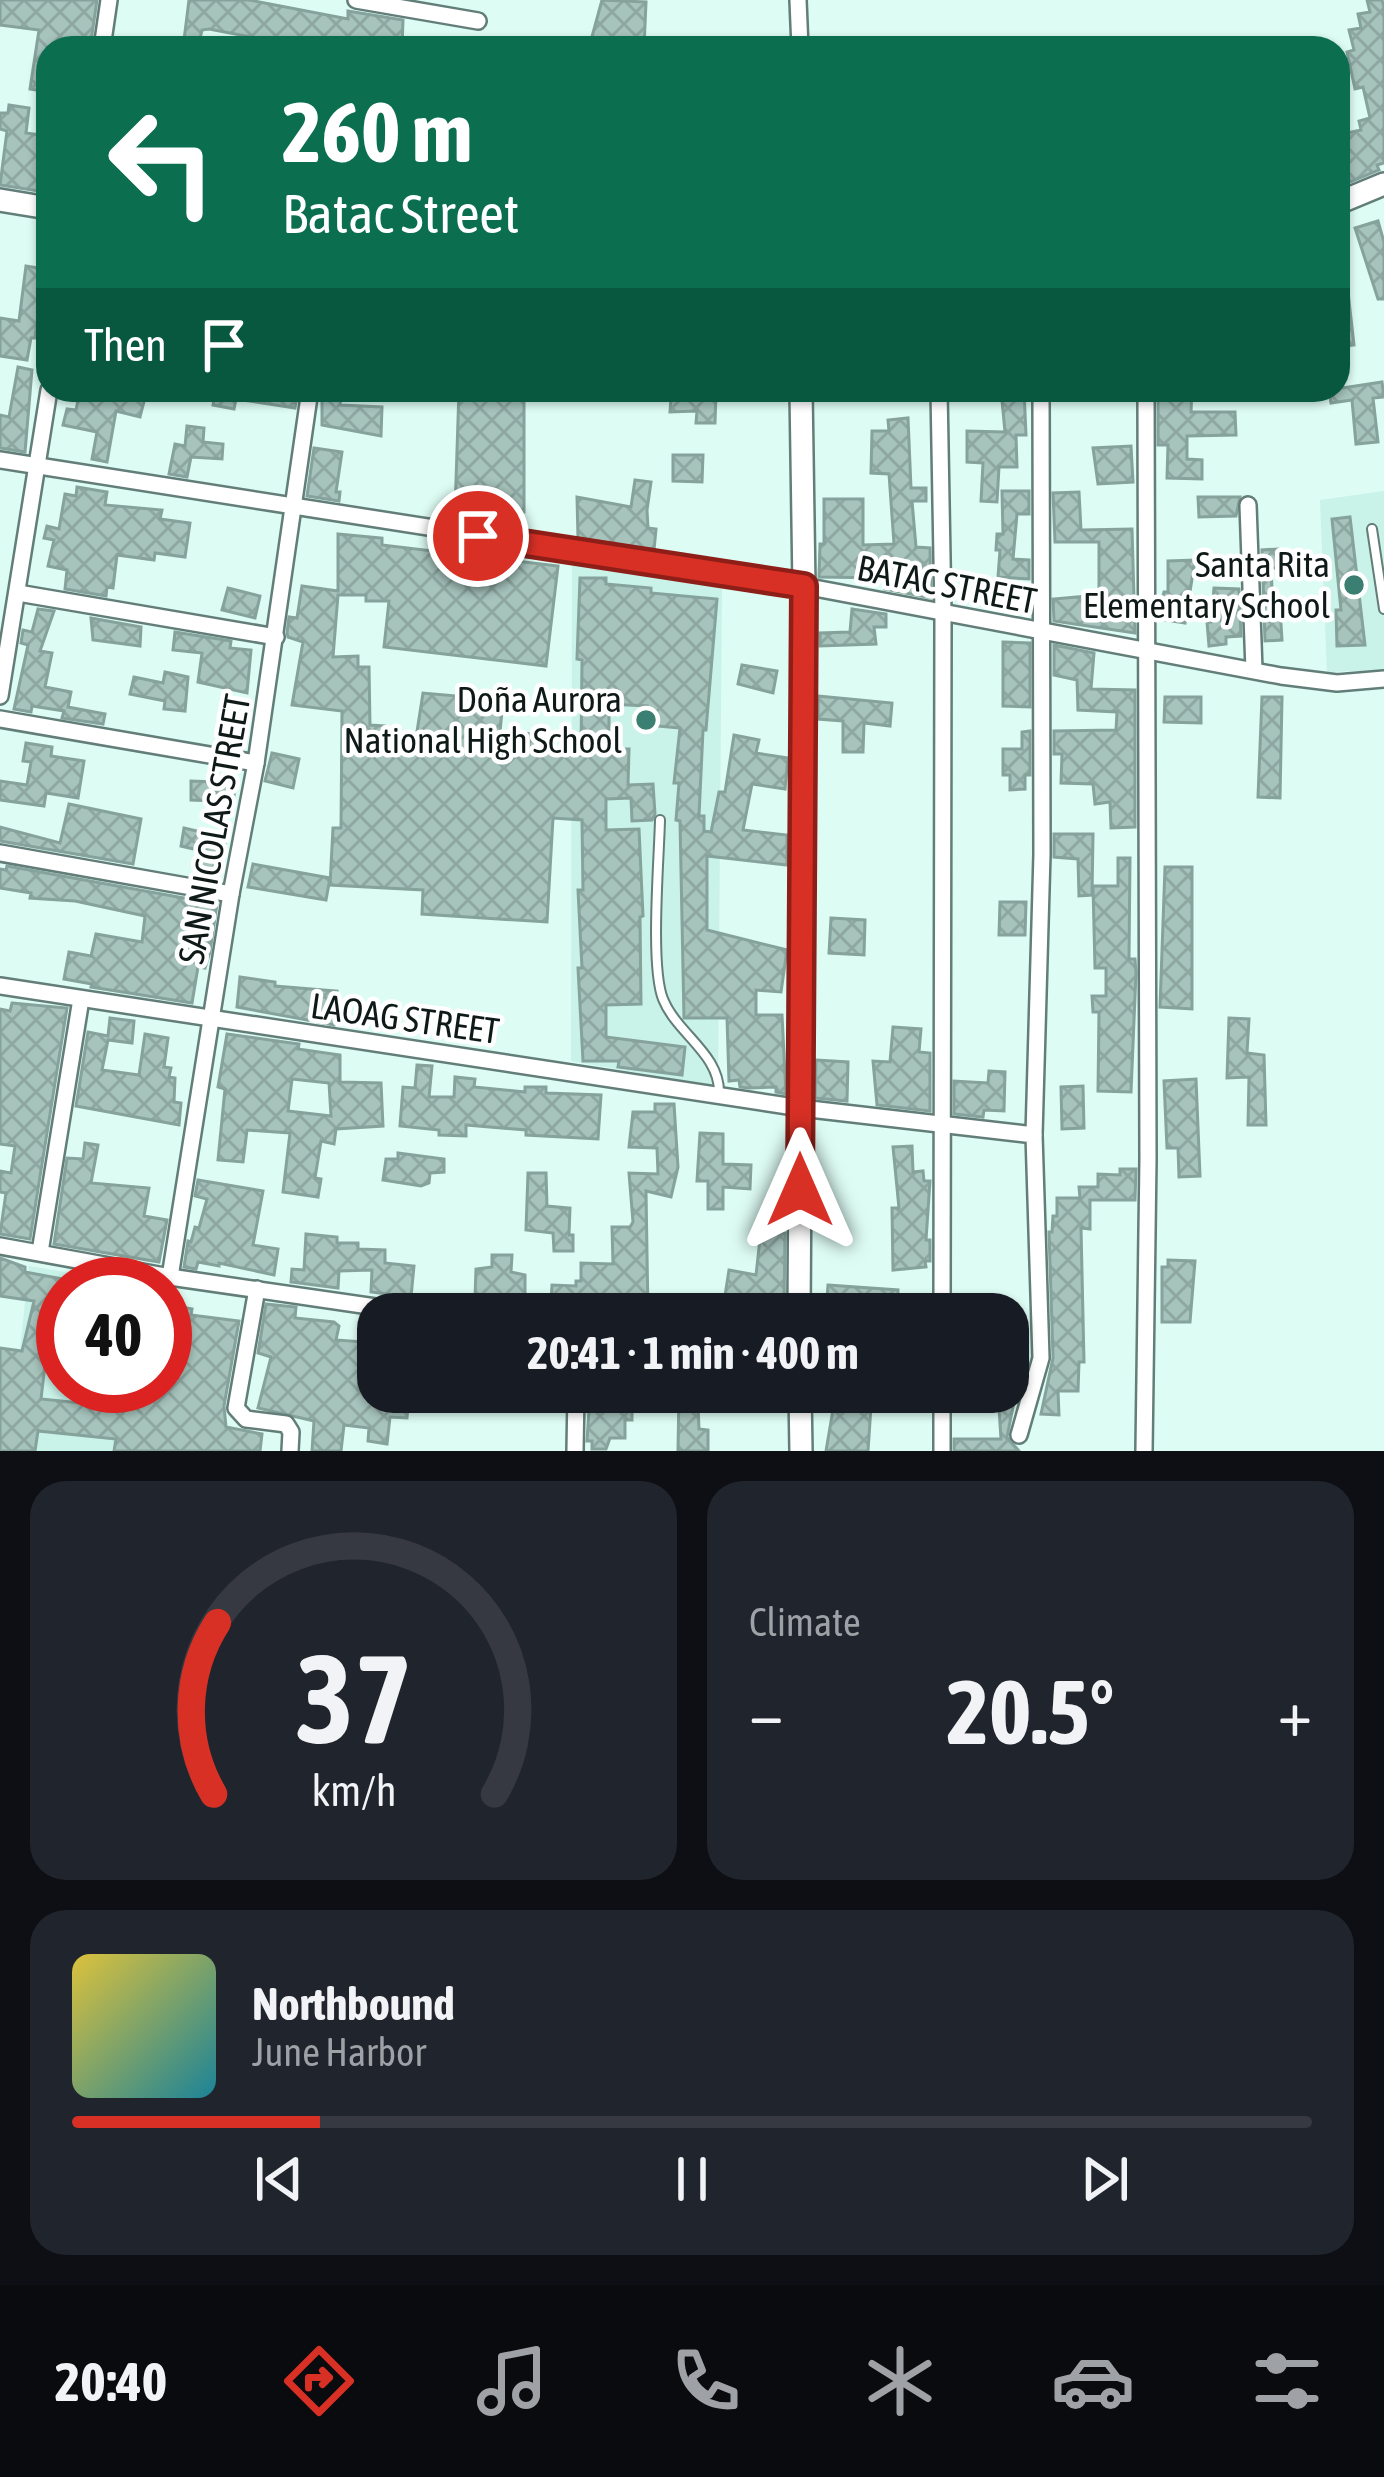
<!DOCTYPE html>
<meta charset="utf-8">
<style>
body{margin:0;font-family:"Asap Condensed",sans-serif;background:#20242c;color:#f1f3f6;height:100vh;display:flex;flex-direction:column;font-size:45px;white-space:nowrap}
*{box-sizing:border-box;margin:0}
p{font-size:39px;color:#9ea1a6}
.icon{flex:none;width:66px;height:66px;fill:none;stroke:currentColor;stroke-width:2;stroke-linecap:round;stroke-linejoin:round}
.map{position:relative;height:1451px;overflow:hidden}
.drawer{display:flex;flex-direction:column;gap:30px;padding:30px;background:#0d0f14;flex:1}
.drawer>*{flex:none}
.hud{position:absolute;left:36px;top:36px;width:1314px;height:366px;border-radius:36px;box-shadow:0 3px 9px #0004;background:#0b6e4f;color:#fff;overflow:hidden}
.speed{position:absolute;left:36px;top:1257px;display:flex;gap:24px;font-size:60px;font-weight:700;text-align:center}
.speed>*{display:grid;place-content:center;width:156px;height:156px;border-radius:50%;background:#171b24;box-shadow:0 3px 9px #0004;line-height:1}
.speed .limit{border:18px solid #d22;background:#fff;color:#111}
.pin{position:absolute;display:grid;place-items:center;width:102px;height:102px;color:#fff;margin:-51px;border:6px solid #fff;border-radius:50%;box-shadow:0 3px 12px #0007}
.me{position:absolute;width:132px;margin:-66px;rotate:0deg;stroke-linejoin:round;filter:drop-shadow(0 0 9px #0008)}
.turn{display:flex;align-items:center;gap:42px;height:252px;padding:0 48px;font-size:54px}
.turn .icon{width:156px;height:156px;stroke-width:2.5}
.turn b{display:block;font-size:84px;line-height:102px}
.then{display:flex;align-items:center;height:114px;padding:0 48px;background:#0003;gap:24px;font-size:45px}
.big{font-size:90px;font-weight:700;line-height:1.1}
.drawer .card{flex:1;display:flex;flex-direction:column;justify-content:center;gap:18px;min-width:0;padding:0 42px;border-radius:36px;background:#20242c}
.drawer .dial{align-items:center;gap:0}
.dial svg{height:312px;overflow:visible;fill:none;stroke:#363941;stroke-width:7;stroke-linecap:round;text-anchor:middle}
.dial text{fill:#f1f3f6;stroke:none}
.song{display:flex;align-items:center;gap:36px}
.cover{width:144px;height:144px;border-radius:18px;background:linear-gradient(135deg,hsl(50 70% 55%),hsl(190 70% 35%))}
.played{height:12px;border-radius:6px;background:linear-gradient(90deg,#d93025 20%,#363941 20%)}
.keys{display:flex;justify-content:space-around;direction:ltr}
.heat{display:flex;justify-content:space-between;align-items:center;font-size:66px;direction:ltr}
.drawer .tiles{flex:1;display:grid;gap:30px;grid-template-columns:1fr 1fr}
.card:last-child{grid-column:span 2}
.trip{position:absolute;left:357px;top:1293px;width:672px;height:120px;border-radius:36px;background:#171b24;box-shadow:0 3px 9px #0004;font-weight:700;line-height:120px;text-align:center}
.dock{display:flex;height:192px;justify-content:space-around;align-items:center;background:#090b0e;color:#9ea1a6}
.dock .icon{width:84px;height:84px}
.dock .on{color:#d93025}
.dock b{font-size:54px;color:#f1f3f6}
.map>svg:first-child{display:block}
.built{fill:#c9f2e8}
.building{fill:url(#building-cross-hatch);stroke:#85a29b;stroke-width:3;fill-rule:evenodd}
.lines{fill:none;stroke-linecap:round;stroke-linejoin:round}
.lane-casing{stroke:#637e78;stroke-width:12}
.street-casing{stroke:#637e78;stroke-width:20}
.secondary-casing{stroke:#637e78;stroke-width:26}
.lane{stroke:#fff;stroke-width:8}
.street{stroke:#fff;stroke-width:15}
.secondary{stroke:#fff;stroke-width:21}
.route-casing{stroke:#8d1f18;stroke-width:30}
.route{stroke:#d93025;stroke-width:21}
.poi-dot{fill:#3b7f72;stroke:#fff;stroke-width:4.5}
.labels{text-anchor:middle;stroke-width:9;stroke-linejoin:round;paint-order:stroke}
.poi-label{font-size:36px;fill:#0f1a18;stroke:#fff;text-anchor:end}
.street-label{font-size:36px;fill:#0f1a18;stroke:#fff}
</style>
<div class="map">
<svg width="1384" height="1451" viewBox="0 0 1384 1451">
<defs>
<pattern id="building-cross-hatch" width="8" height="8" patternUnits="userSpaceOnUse" patternTransform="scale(3)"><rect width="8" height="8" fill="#a6c3bc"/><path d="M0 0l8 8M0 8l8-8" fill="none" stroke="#8ea7a1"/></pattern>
</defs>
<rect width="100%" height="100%" fill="#ddfcf4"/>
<g class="built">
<path d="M1384,491v179l-57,2 -7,-172z"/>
<path d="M572,564l150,18 -4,505 -147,-26z"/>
<path d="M29,1266l111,18h-77v102h95l-10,65h-139z"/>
</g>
<g class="building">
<path d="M0,0h97l-7,48h-42v44l-18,-3 9,-59 -39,-5z"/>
<path d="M189,0h60l99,19v-8l55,9 -1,28h-131l1,-7 -63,-12 -7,1 -4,18h-15z"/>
<path d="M602,0l44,2 -2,46 -54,-4z"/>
<path d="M1367,0h15l2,7v156l-7,2 2,5 -29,12 -4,-14 -8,2v-35l23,-5 -2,-9 11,-3 -7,-31 -8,2 -8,-37 7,-2 -5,-20 12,-2 -3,-14 12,-2z"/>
<path d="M9,105l20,3 -3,25 22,3 -3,56 -45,-7 7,-54 -7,-2v-16h8z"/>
<path d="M1378,221l6,21v57h-6l-23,-71z"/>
<path d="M26,266l18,3 -9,69h-4l-4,22 -27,-4v-38l19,3z"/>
<path d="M1338,283h9l7,62 -16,2z"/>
<path d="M18,367l14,3 -7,82 -25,-4v-33l9,2z"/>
<path d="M1382,382l2,15 -11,1 5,44 -22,2 -4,-44 -21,3 -2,-13z"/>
<path d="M80,390h67l-7,27 -24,-6 -9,51 -15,-3 5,-27 -34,-7 4,-16 9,1z"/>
<path d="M216,390h82l-3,18 -59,-9 -2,10 -21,-4z"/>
<path d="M322,390h20l-2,15 42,2 -1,29 -59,-11z"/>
<path d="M459,390h65v122l-69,-1z"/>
<path d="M1001,390h23l2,45h-10l1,32h-18l-2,35 -16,-1 2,-38 -16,-1v-31l38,1z"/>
<path d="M1158,390h34l-1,22h44l1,23 -49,1v23l15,1v19l-35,-1 1,-33h-10z"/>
<path d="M697,393l19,1 -1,29h-19l1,-12 -27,1 1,-15 26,1z"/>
<path d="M908,418l3,70h15v13h-14l4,46 14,1 1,50 -46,-9 1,-11 -67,-1 1,-33h4v-45h39v46l31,-1 -5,-70 -18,-1 1,-42h17l-1,-11z"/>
<path d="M187,426l17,2 -1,14 20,2 -1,15 -31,-2 -4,20 -18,-3 6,-30 10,2z"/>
<path d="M1131,446l2,36 -35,2 -5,-36z"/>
<path d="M314,448l28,4 -6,40h4l-1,9 -32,-5z"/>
<path d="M673,455h30l-1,27 -29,-1z"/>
<path d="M635,480l16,2 -4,28 1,18 8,1 -2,21 -76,-12 -1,-41 54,10z"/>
<path d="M77,487l30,5 -2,13 57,5 -2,9 30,4 -5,34 -30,-4 -1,7 -37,-5 -4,33 -6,-1 -1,9 -41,-7 2,-19 -19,-4 6,-26 -10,-2 3,-12 12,3 6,-35 11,2z"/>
<path d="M1002,491h27v23h-12l-4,45 16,1v19l-31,-2 2,-27h-4l1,-16h6z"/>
<path d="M1079,492l2,38 51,-1 3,104 -81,-12 -1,-22 46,-4v-53h-44l-2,-49z"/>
<path d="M1198,497h42l-4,19 -37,1z"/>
<path d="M1350,517l15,128 -28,1 -1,-36h5l-9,-91z"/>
<path d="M338,534l44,4v7l176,21 -12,100 -162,-19 5,-46h-23v-6h-28l-5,62 25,-1v11h11l1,58 14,1v26l22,1 2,-15h8l7,-45 80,7 -3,32 54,3 -1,19 28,1 1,-95 -5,-1 3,-81h26v6l45,4v5l66,6 -11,131h-3l-4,86h5v15l7,1 8,-40h6l9,-57 25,5 -3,13 32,5 -3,31 -33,-5 -9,46 44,5v30l-80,-9v74l80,20 -6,42 -25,-2v25h26l4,79 -10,-2v-5l-28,1 -8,-1 -1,-7 -10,1 -2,-63h-43l-4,-197 -4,-1 3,-37h-5l6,-55 -35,-3 2,-19 -38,-2v45h20l-1,36 25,-1 2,30 -3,6 -20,1 -1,-23 -25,1v31l33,-1 4,87 -3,1 1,87 -35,1v32l79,10 -3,28 -64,-8 1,-6h-36l-5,-93h4l-4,-78h5l-1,-70 -29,-2 -6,104 -125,-8 1,-24 -93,-5 3,-57h8l1,-117 -50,-6 11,-63 -15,-5 -1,-4 2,-16 8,1 5,-32 36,5z"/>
<path d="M1278,549l1,19h-8l2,40h7l2,32 -17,1 -3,-91z"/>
<path d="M1195,560l-10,63 -26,-4v-19h3l2,-8h4v-31z"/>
<path d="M228,588l32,8 -5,22 -33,-8z"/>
<path d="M1214,588l25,1 2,47 -15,1v7l-17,2 -2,-24h4z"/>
<path d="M38,609l16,2 -14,40 12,2 -7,34 26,5 -3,15 37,7 -2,10 -41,-6 2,-7 -32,-5 -1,6 -17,-3 14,-64 -7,-2 2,-13 9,2z"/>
<path d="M852,609l34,5v13h-12l2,17 -56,2v-13l30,-1z"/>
<path d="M91,618l50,9 -1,19 -47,-6z"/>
<path d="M175,632l56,9 -1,7 21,2 -4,43 -49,-11 4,-29 -29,-3z"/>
<path d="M1003,642l27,1v64l-27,-1z"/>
<path d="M1054,645l40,8 -3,36 44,1v137l-24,1 -1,-26 -15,2 -2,-20 -32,-1 1,-29h-8v-23l62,-1 1,-18 -39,-2 -1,-30 -23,-5z"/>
<path d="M742,665l35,6 -4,22 -35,-9z"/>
<path d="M165,672l23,5 -3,34 -21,-2 1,-8 -35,-7 4,-17 29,6z"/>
<path d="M818,696l74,7 -2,23 -26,-3 -1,29h-20v-31l-25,-2z"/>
<path d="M1165,697h36v26l-37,-1z"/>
<path d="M1262,697h20l-2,101 -22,-1z"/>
<path d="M1030,731v44h-5v14l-15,1v-15h-7v-26h19v-17z"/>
<path d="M26,743l26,4 -1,9 33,5 -6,37 -32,-5 -2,13 -44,-6v-19l27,4 4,-23 -8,-1z"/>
<path d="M272,753l27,6 -6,29 -28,-7z"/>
<path d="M218,777l17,2 -2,33 -18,-1 1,-10 -25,-1v-19l27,1z"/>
<path d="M69,804l72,15 -8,45 -133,-23v-14l60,16z"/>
<path d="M184,828l42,10 -8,41 -24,-4 5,-1 3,-23 -21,-5z"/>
<path d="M1054,834h39l-1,61 -13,1 -1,-37 -24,-2z"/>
<path d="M1118,858h12l-1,101h6l1,14 -5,119 -33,-1 1,-79h-6l-1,-16h14v-28h-11l-2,-82h25z"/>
<path d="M253,864l77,14 -4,22 -78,-13z"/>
<path d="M7,866l210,38 -7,48 -5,16 -7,-1 -6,36 -101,-16 1,-3 -28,-5 5,-27 22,4 5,-22 46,8 3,-26 -70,-15 -45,-3 1,-5 -31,-5v-19l6,1z"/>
<path d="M1165,867h27v142l-32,-2z"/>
<path d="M1000,902h26l-1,33h-26z"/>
<path d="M831,918l34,2 -1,35 -35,-2z"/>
<path d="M240,977l35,5v4l62,5 -3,34 -97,-18z"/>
<path d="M12,1003l55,5 -37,231 -30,-5 6,-41 -6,-1v-21l11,2 4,-27 -15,-2v-135l10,2z"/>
<path d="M110,1018l24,3 -2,22 -24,-3 -6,30 37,5 6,-41 23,4 -4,29 7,1 -2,9 6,1 -1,24 7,1 -2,22 -103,-19 12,-74 20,4z"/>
<path d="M1229,1018l20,1 -2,34 17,2 2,70h-18l1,-48 -22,1z"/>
<path d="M893,1027l28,2 -2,23 11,1v58l-53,-6 -4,-44 17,1z"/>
<path d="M227,1034l72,10 -1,5 42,6v27l41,1 2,43 -47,3 -2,15 -13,-3 -6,37 6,1 -3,18 -35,-5 7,-59 -43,-3 -4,32 -25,-2 7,-71 -7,-2zM292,1079l37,4 2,33 -43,-5z"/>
<path d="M816,1060l32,2 -1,39 -32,-3z"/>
<path d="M417,1065l15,1 -3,31h25l1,-20 20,2 -1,8 51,5v-5h21v6l55,2 -3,44 -72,-4v-5l-60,-5v11l-27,-1v-5l-39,-4 3,-39 12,1z"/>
<path d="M989,1071l16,1 -1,39 -20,-1 -1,7 -29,-3v-33l34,2z"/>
<path d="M1196,1079l4,97 -21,1 -1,-29h-11l-3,-67z"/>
<path d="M1083,1086l1,42 -22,1 -1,-42z"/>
<path d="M655,1104h19l4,63 -7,30 -25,-6 2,123 -73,-2 1,-9 -25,-1 1,-17 24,1v-5h5v-18l32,1 -1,-37h18l3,-5 -4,-49 29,1 -1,-26 -28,-1 4,-35h22z"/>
<path d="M700,1133l23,1v30l28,1 -1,24 -27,-2v22h-15v-28h-11z"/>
<path d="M85,1143l13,2 -7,38 58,5 -5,28 23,4 -8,42 -105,-18 13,-86 16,1z"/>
<path d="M912,1146l1,26 10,-1 1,10h6l-4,59h4v21h-5l1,6 -33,3 -1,-62h7l-6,-61z"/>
<path d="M398,1153l46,6v13l-14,1 -1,10 -8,3 -38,-6 3,-21h12z"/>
<path d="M1120,1169h16l-1,31h-45v29l-9,-1 3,134h-5l-1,29h-20l1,24 -18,-1 12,-56 -4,-126h3l1,-16h4v-18h23l-1,-11h19v-13l22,1z"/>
<path d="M528,1173h18l1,33 23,2 -1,27h4v16h-19l-1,-18 -27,-3z"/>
<path d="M198,1180l65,11 -10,54 25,4 -4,26 -55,-12v3l-21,-4 -2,7 -12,-2 4,-26 3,1 4,-15 4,1 8,-29 -12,-3z"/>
<path d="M761,1230l24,3 -1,79 -36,-5 -23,-11 4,-26 27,5z"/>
<path d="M306,1234l31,3v6h21v6l27,1v13l29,3 -3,31 -40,-5 1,-22 -33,1 -1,17 -47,-6 1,-13 12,1z"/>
<path d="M492,1255h20l-1,17 14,3v24h-13v15l-21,-1 1,-16h-17l1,-28 16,-2z"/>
<path d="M0,1258l25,9v5l38,7v20l-10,-2 -12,102 80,8 3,-21h43l4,-28h-6v-54l27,5 -1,6 48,6 -15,85 2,21 36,7 -2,17h-146l2,-12 -78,-8 -3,20h-35v-103l22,3 12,-50 -34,-5z"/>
<path d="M1168,1260l27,1 -5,61h-28v-55h6z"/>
<path d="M828,1285l70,5 -1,24h-71z"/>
<path d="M266,1304l30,3 -1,11 39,4 5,4 -3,14 28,2v-7l14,2v24l-18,-2 -2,31 26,2 -1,11 25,3 -1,12 -17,-1 -3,27 -19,-3 1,-13 -25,-3 -3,26h-29l2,-30 -56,-13 13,-51 -13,-4z"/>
<path d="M613,1392h19v28h-7v18h-15l-4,11h-14v-8h-5l2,-31h24z"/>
<path d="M679,1392h35l1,12 -17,1 1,24 9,1v21h-30z"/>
<path d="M836,1392h36l-4,59h-42z"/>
<path d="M1016,1392l-9,45 12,14h-65v-12h47l-3,-46z"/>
</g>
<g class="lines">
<g class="lane-casing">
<g id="lane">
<path d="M1372,529l12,80"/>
<path d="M660,820c-1,41 -10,146 3,179 14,35 57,55 56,94"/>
</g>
</g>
<g class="street-casing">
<g id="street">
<path d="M356,0l122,21"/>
<path d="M798,0l2,48"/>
<path d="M102,48l7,-48"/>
<path d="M939,390l4,224 -1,700"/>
<path d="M0,460l804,126 477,90 56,7 47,-4"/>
<path d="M1248,505l6,165"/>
<path d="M18,593l258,44"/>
<path d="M0,696l49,-306"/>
<path d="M0,719l256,44"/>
<path d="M0,853l231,41"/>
<path d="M0,986l801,122 233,27 7,223 -22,77"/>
<path d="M1034,1135l8,-281 -1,-464"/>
<path d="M0,1246l170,31 254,37"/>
<path d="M40,1252l41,-253"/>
<path d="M170,1277l61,-383 25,-131 54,-373"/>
<path d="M257,1289l-21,119 10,11 40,5 5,8 -1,19"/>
<path d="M575,1451l1,-59"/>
<path d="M942,1451v-59"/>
<path d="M1144,1451l4,-292 -2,-769"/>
</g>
</g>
<g class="secondary-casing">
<g id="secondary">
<path d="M0,200l48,8"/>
<path d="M1338,203l46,-19"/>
<path d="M799,1314l5,-728 -3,-196"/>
<path d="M800,1392l1,59"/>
</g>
</g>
<use href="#lane" class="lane"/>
<use href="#street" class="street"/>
<use href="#secondary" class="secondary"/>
</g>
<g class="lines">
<g class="route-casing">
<path id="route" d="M478,536l326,50 -4,604"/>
</g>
<use href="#route" class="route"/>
</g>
<g class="poi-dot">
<circle cx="1354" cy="585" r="12"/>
<circle cx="646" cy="720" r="12"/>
</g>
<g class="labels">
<g class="poi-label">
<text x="1330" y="577">Santa Rita<tspan x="1330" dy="41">Elementary School</tspan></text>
<text x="622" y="712">Doña Aurora<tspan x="622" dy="41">National High School</tspan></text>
</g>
<g class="street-label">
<text transform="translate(947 584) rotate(11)" y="13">BATAC STREET</text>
<text transform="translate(214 829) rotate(-80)" y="13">SAN NICOLAS STREET</text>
<text transform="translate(405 1018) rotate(8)" y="13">LAOAG STREET</text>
</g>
</g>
</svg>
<div class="speed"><div class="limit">40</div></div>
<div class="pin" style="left:478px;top:536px;background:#d93025"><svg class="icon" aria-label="arrive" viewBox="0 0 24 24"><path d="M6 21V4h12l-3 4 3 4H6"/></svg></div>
<svg class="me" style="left:800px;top:1190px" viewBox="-20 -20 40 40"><path d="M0-17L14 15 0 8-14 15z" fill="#d93025" stroke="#fff" stroke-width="4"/></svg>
<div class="trip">20:41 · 1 min · 400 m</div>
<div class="hud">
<div class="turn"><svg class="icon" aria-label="left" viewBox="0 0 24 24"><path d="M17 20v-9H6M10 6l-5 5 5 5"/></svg><div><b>260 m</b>Batac Street</div></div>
<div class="then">Then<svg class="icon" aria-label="arrive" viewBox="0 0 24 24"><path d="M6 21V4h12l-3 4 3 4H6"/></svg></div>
</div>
</div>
<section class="drawer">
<div class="tiles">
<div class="card dial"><svg viewBox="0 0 100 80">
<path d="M14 69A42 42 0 1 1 86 69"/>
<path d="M14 69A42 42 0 0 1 15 25" stroke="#d93025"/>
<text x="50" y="56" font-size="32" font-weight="700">37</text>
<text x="50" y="72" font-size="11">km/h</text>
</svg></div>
<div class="card"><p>Climate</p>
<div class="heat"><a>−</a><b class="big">20.5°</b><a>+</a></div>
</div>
<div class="card">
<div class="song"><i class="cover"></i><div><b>Northbound</b><p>June Harbor</p></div></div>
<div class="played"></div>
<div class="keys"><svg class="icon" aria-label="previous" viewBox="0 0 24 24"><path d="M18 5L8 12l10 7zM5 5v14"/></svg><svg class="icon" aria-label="pause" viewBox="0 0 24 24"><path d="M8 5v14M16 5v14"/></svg><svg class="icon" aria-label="next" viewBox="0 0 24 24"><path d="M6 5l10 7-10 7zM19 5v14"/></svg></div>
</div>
</div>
</section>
<nav class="dock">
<b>20:40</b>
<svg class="icon on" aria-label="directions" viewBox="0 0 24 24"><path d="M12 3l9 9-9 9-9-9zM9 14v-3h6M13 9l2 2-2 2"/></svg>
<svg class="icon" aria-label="music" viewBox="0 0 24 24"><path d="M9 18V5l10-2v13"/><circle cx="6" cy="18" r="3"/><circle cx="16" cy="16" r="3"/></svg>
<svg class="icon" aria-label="phone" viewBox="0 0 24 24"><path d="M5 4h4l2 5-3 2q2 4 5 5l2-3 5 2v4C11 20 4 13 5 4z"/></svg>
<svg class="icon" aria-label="climate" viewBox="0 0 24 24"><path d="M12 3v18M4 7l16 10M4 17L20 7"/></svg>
<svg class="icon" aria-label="car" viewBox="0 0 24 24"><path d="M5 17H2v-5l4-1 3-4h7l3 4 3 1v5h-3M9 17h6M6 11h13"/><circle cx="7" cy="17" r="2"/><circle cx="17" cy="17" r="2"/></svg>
<svg class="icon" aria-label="filters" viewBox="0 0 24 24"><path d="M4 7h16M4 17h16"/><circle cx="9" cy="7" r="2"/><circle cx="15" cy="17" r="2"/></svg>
</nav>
